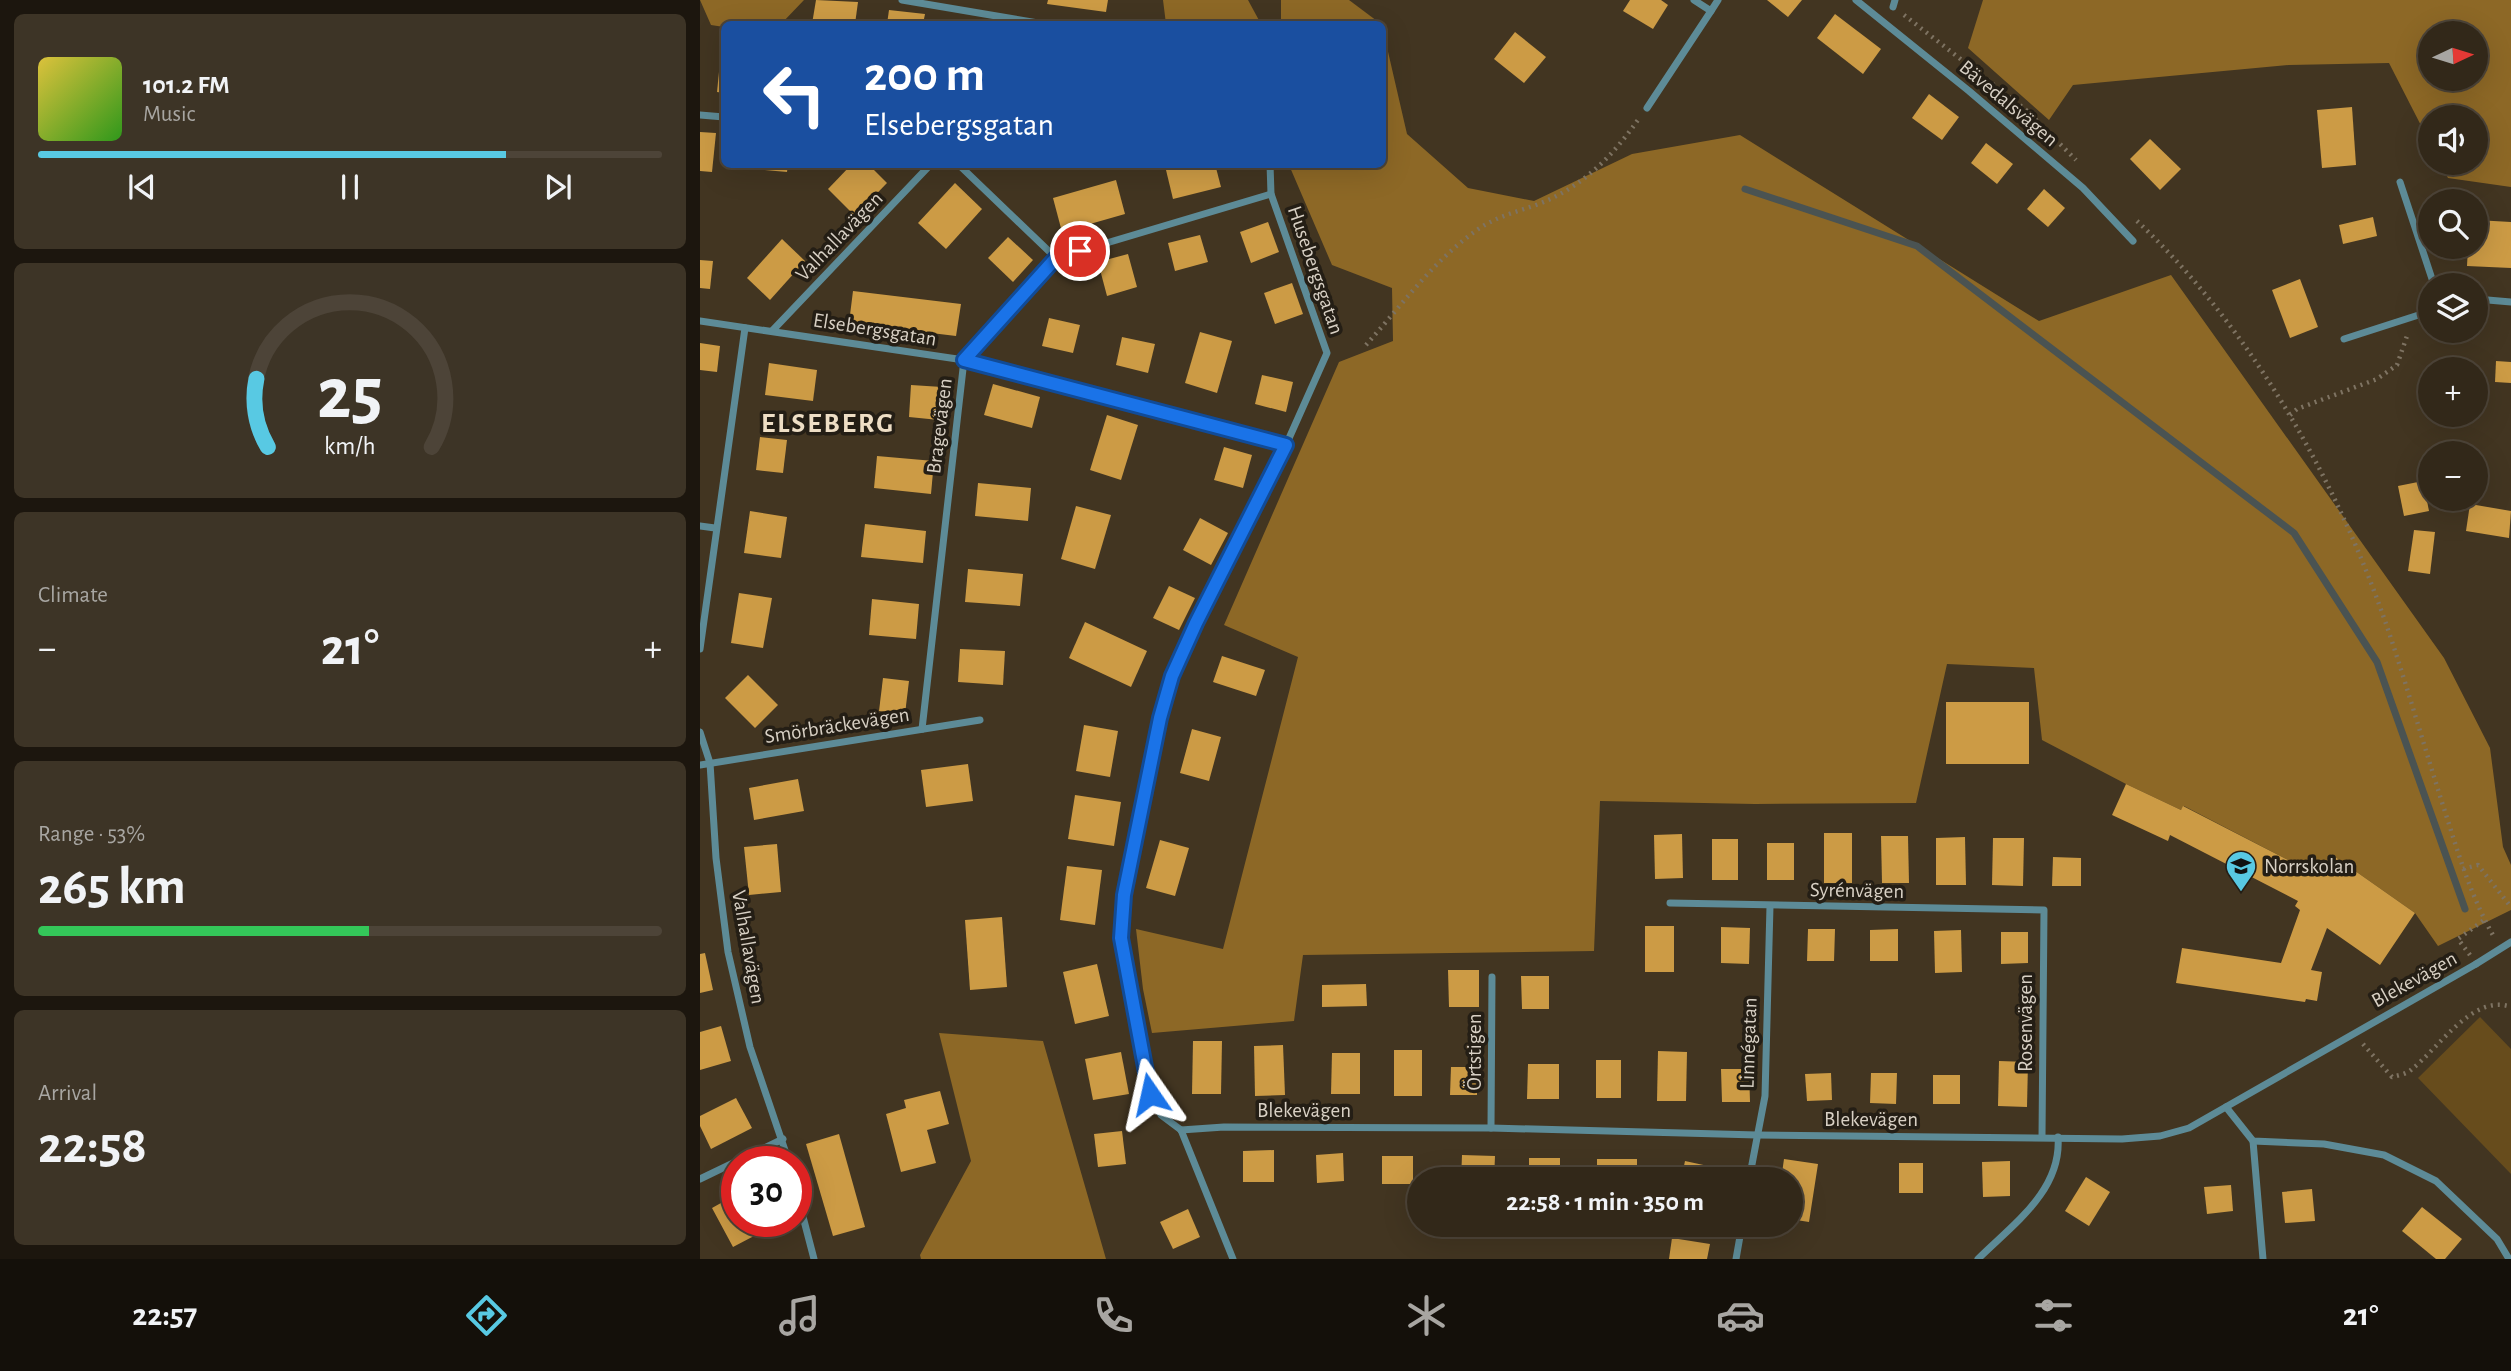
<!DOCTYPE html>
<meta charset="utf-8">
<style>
body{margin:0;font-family:"Alegreya Sans",sans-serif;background:#3d3426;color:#f1f3f6;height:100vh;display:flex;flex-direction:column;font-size:26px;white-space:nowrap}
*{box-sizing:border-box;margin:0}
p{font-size:23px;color:#a8a6a2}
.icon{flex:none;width:38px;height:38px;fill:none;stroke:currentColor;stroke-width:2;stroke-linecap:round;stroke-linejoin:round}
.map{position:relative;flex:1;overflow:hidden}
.sheet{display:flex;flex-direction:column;gap:14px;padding:14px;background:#1c160e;width:700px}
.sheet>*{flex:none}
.top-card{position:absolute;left:21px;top:21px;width:665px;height:147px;border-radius:10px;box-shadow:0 7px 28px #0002,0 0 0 2px #4d4438;background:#1a4fa0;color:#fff;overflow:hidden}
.needle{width:46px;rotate:86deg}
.tools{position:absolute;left:1718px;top:21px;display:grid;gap:14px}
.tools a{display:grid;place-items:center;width:70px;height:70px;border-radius:50%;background:#322819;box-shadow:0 7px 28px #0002,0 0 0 2px #4d4438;font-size:35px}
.speed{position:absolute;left:21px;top:1146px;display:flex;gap:14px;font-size:35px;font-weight:700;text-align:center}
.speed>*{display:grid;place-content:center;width:91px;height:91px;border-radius:50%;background:#322819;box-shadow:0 7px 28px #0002,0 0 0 2px #4d4438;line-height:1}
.speed .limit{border:10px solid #d22;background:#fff;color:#111}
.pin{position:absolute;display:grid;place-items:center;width:60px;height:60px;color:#fff;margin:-30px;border:4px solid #fff;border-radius:50%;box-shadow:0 2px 7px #0007}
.me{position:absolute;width:77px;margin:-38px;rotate:349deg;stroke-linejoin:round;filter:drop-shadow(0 0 5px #0008)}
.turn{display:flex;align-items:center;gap:24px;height:147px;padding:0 28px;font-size:32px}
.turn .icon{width:91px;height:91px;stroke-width:2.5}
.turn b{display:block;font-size:49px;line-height:60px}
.big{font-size:52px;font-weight:700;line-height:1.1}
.sheet .tile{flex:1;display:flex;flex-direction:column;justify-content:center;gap:10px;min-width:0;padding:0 24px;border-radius:10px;background:#3d3426}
.sheet .dial{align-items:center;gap:0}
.dial svg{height:182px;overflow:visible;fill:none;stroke:#4d4438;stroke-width:7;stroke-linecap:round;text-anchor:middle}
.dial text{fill:#f1f3f6;stroke:none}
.song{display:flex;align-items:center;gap:21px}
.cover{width:84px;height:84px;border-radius:10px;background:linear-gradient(135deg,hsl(50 70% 55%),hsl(110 70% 35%))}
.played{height:7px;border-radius:4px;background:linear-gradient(90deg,#58c9e3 75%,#4d4438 75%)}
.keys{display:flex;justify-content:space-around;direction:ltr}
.heat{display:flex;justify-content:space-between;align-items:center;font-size:38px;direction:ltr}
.charge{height:10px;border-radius:5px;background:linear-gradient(90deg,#34c759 53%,#4d4438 0)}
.trip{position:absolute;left:707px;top:1167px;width:396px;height:70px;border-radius:35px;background:#322819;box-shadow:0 7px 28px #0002,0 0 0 2px #4d4438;font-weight:700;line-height:70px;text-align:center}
.menu{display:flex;height:112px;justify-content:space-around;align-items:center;background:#14100a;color:#a8a6a2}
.menu .icon{width:49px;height:49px}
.menu .active{color:#58c9e3}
.menu b{font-size:32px;color:#f1f3f6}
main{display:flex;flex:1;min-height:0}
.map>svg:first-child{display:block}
.green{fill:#674c1c}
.forest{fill:#8d6826;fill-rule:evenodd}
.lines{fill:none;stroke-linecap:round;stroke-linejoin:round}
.stream{stroke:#4a5352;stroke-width:7}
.building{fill:#cc9b45}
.path{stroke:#7e7362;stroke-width:4.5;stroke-dasharray:2 5;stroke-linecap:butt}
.street{stroke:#5d8b97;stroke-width:7}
.street-bridge{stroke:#5d8b97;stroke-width:7}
.route-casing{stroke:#114b97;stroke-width:18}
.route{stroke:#1a73e8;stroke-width:12}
.labels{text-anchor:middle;stroke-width:7;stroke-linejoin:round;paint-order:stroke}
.street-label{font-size:21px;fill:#d8d0c4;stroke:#241e15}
.poi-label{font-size:21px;fill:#d8d0c4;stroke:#241e15;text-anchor:start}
.district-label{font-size:28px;font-weight:bold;letter-spacing:2px;fill:#eedec5;stroke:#241e15}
</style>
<main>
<section class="sheet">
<div class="tile">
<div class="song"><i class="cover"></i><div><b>101.2 FM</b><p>Music</p></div></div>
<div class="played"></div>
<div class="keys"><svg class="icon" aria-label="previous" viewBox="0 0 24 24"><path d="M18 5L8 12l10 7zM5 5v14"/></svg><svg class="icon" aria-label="pause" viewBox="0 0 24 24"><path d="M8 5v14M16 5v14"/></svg><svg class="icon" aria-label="next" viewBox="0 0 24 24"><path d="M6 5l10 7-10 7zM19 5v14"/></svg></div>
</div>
<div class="tile dial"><svg viewBox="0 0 100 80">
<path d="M14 69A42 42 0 1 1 86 69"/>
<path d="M14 69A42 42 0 0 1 9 39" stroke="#58c9e3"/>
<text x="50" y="56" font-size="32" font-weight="700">25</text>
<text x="50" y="72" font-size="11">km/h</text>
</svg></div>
<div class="tile"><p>Climate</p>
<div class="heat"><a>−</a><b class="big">21°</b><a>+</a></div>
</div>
<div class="tile"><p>Range · 53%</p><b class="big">265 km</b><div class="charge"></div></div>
<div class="tile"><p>Arrival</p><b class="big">22:58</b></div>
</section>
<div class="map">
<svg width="1811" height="1259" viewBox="0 0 1811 1259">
<rect width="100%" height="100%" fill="#423521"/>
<path class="green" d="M1780,1017l31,32v125l-93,-96z"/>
<g class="forest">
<path d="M0,0h104l-23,24h-57v3l-13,-2z"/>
<path d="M463,0h85l13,24h-95z"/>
<path d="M581,0h68l32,24h-100z"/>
<path d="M1283,0h528v187l-63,-9 -8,-15h36v-46h-45v28l-42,-82 -100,2 -216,20 -24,35 -81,-72zM1731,33h45v46h-45z"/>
<path d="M683,30l24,104 61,54 66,13 98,-47 108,-19 299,186 132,-46 273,383 46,90 13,99 8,18v45l-73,36 -23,-33 -84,-59 -14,21 -133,-69 -3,4 -55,-26 -84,-44 -8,-72 -87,-4 -31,139 -161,1 -155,-3 -6,150 -291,4 -9,66 -142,12 -9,-44 -7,-60 87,20 75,-292 -74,-32 115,-263 54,-21 -1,-53 -60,-23 -43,-100 93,-1z"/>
<path d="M239,1033l104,8 63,218h-185l-1,-4 51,-94z"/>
</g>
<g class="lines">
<path class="stream" d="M1045,189l172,57 377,287 83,129 88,247"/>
</g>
<g class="building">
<path d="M116,0l42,2 -3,22h-43z"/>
<path d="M348,0h60l-2,12 -59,-8z"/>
<path d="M930,0h31l7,5 -15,24 -30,-18z"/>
<path d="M1067,0h35l-14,17z"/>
<path d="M189,10l36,4 -2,10h-36z"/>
<path d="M1135,14l46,35 -18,25 -46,-36z"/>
<path d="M815,32l31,25 -22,26 -30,-24z"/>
<path d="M20,62h4v31l-7,-1z"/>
<path d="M1229,94l30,23 -17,23 -30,-22z"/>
<path d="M1652,107l4,58 -34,3 -5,-58z"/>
<path d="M0,132l16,1 -4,39 -12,-1z"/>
<path d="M1450,139l31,30 -21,21 -30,-31z"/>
<path d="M1286,143l27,21 -16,20 -26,-21z"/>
<path d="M52,164h36l-1,8 -35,-3z"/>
<path d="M152,164h16l19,19 -32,33 -27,-27z"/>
<path d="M487,164h28l6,23 -48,12 -7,-29z"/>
<path d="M416,180l9,34 -63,18 -9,-34z"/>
<path d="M255,183l27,26 -36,40 -28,-26z"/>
<path d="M1344,189l21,19 -17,19 -21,-18z"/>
<path d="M1673,217l4,19 -34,8 -4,-19z"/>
<path d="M1776,220l35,2v46l-44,-2 1,-19h8z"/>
<path d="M568,222l11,30 -28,11 -11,-31z"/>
<path d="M500,235l8,27 -33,9 -7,-28z"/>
<path d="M308,237l25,23 -20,22 -25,-24z"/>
<path d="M82,239l23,22 -35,39 -23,-22z"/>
<path d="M428,254l9,33 -30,9 -9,-34z"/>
<path d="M0,260l13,1 -3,28 -10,-1z"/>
<path d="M1600,279l18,48 -28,11 -18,-48z"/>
<path d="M592,283l11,31 -28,10 -11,-31z"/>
<path d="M153,291l108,13 -5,32 -107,-13z"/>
<path d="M349,318l31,7 -7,28 -31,-7z"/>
<path d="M500,332l32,9 -15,52 -32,-10z"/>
<path d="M422,337l33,7 -7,29 -32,-8z"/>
<path d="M0,343l20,3 -3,26 -17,-2z"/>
<path d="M1796,361l15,1v21l-16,-1z"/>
<path d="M69,363l48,7 -4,31 -48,-6z"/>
<path d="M562,375l31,7 -7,30 -31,-8z"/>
<path d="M293,384l47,13 -8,31 -48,-13z"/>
<path d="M211,385l31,2 -3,33 -30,-3z"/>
<path d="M407,415l31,10 -17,55 -31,-10z"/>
<path d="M60,437l27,3 -4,33 -27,-3z"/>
<path d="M524,447l28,8 -9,33 -29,-8z"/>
<path d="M177,456l57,5 -3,33 -57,-6z"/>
<path d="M1723,481l6,30 -25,5 -6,-30z"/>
<path d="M278,483l53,5 -3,33 -53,-5z"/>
<path d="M1770,504l41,7 -2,27 -43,-7z"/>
<path d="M376,506l35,9 -16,54 -34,-10z"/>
<path d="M50,511l37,6 -6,41 -37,-5z"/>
<path d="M500,518l28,15 -17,32 -28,-15z"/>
<path d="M165,524l61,7 -3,32 -62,-6z"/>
<path d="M1714,530l21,2 -5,42 -22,-3z"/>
<path d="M268,569l55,5 -3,32 -55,-4z"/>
<path d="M469,586l26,12 -16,32 -26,-12z"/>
<path d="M39,593l33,5 -9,50 -32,-5z"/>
<path d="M172,599l47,5 -3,35 -47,-4z"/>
<path d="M385,622l62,29 -16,36 -62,-29z"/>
<path d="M260,649l45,2 -2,34 -45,-3z"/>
<path d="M522,656l43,14 -9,26 -43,-14z"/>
<path d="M48,675l30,30 -23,23 -30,-30z"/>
<path d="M183,678l26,3 -4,33 -26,-3z"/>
<rect x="1246" y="702" width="83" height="62"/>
<path d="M384,725l34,6 -8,46 -34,-6z"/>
<path d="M492,729l29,8 -12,44 -29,-8z"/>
<path d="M268,764l5,37 -47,6 -5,-37z"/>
<path d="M98,779l6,32 -50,9 -5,-32z"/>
<path d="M1426,784l55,26 2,-4 134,69 14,-21 84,59 -35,52 -53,-37 -16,42 11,2 -5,29 -11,-2 -1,3 -129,-19 6,-35 99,15 19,-53 -5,-4 3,-5 -128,-66 -2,6 -56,-26z"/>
<path d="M375,795l46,7 -7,44 -46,-7z"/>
<rect x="1124" y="833" width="28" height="50"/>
<path d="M982,834l1,44 -28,1 -1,-44z"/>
<path d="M1181,836h27l1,47h-27z"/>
<path d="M1265,837l1,48h-30v-47z"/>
<path d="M1293,838h31l-1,48 -31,-1z"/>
<rect x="1012" y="839" width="26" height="41"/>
<path d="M460,840l29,8 -14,48 -29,-8z"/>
<rect x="1067" y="843" width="27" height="37"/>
<path d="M77,844l4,48 -32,3 -5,-48z"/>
<path d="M1353,857l28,1v28h-29z"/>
<path d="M367,866l35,4 -7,55 -35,-5z"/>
<path d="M302,917l5,70 -37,3 -5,-70z"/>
<rect x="945" y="926" width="29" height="46"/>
<path d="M1021,927l29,1 -1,36 -28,-1z"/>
<path d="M1108,929h27l-1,32h-27z"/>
<path d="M1198,929v32h-28v-31z"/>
<path d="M1261,930l1,42 -27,1 -1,-42z"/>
<path d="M1301,932h27v31l-27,1z"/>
<path d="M5,953l8,37 -13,3v-39z"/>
<path d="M397,964l12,52 -34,8 -12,-52z"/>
<path d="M748,970h31v37h-30z"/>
<path d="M821,976h28v33h-27z"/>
<path d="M666,984l1,22 -45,1v-22z"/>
<path d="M21,1026l10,35 -31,9v-38z"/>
<path d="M493,1041h29l-1,53h-29z"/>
<path d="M583,1045l2,50 -30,1 -1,-50z"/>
<rect x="694" y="1050" width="28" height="46"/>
<path d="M958,1051l29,1 -1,49h-29z"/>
<path d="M421,1052l8,42 -36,6 -8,-41z"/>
<path d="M632,1053h28v41h-29z"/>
<rect x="896" y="1060" width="25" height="38"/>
<path d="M1299,1061l29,1 -1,45 -29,-1z"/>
<path d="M828,1064h31v35h-32z"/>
<path d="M751,1067h26v28h-27z"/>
<path d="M1021,1069h28l1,33h-28z"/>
<path d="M1131,1073l1,27 -25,1 -2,-27z"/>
<path d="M1171,1073h26l-1,31 -26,-1z"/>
<rect x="1233" y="1075" width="27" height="29"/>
<path d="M240,1091l9,33 -22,6 9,33 -35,9 -15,-58 20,-6 -2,-8z"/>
<path d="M36,1098l16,30 -41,21 -11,-23v-10z"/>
<path d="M422,1131l4,33 -28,3 -4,-33z"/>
<path d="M139,1134l26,93 -32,9 -27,-92z"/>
<path d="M574,1150v32h-31v-31z"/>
<path d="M643,1153l1,28 -27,2 -1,-28z"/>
<path d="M762,1155l33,1 -1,24h-33z"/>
<rect x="682" y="1156" width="31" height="28"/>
<rect x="829" y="1158" width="31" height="22"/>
<rect x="897" y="1159" width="40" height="21"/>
<path d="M1084,1159l34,5 -9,58 -19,-3v-39h-9z"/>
<path d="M985,1161l37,8 -2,11h-39z"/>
<path d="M1310,1161v35l-27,1 -1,-35z"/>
<rect x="1199" y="1163" width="24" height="30"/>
<path d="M1386,1177l24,15 -21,34 -24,-15z"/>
<path d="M1531,1185l2,26 -26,3 -3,-27z"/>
<path d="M1612,1189l3,32 -30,2 -3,-31z"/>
<path d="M37,1194v28h44l-48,25 -21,-39z"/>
<path d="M1722,1207l40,32 -17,20h-9l-34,-28z"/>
<path d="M488,1209l12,28 -27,12 -13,-27z"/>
<path d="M972,1238l38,6 -3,15h-38z"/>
</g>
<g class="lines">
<g class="path">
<path d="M1204,15l122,95 50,50"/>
<path d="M1437,221c122,115 210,277 260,436 18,56 34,112 52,167 12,39 25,78 45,113"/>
<path d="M666,345c35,-39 68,-85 111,-115 18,-13 39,-18 59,-25 46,-17 77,-49 104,-88"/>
<path d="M1590,415l7,-6 80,-30 20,-14 11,-32"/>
<path d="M1763,869l15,-4 33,42"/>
<path d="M1770,955l-12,-16 26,-19"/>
<path d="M1663,1044l29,33c7,-2 15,-3 20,-8 26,-20 61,-76 99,-62"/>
</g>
<g class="street">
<path d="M202,0l142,24"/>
<path d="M994,0l17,11 7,-11"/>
<path d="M1156,0l113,91 114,97 50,53"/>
<path d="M1193,7l2,-7"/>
<path d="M947,108l64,-97"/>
<path d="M0,115l24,2"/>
<path d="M258,164l98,94"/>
<path d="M1700,182l34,103"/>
<path d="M1776,299l35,3"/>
<path d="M0,321l264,39 322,85"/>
<path d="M72,331l159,-167"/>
<path d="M1644,339l87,-28"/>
<path d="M0,526l15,2"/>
<path d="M0,649l45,-321"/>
<path d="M222,729l42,-369 92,-102 215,-64"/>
<path d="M0,732l10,31 6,95 12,94 22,95 39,115"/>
<path d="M0,765l280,-45"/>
<path d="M970,903l374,7 -2,227"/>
<path d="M1526,1107l27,34 71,3 60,11 52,26 61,58 12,20"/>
<path d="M791,1128l1,-151"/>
<path d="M481,1130l43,-3 267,1 266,7 365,4 38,-3 29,-8 287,-164"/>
<path d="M481,1130l-20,-15 -11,-21 -29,-156 2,-43 34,-163 15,-56 24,-53 90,-178 41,-92 -56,-159 -1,-30"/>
<path d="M481,1130l52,129"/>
<path d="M1553,1141l10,118"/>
<path d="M0,1179l83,-40"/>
<path d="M1049,1180l16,-84 5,-190"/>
<path d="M96,1190l18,69"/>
<path d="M1036,1259l6,-34"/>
<path d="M1278,1259c34,-34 84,-68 80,-122"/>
</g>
<path class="street-bridge" d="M1776,964l35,-22"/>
</g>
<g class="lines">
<g class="route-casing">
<path id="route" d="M380,251l-24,7 -92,102 322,85 -90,178 -24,53 -12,42 -36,177 -3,43 29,156"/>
</g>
<use href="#route" class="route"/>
</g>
<defs>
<g id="school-pin" transform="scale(1.575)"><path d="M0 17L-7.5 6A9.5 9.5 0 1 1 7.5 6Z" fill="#58c9e3" stroke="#241e15"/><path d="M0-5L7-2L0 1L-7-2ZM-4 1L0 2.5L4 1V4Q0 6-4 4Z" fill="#111"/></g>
</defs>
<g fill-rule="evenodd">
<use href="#school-pin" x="1541" y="866"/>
</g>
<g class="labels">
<g class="street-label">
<text transform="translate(1309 103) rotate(40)" y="7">Bävedalsvägen</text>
<text transform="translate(139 236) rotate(-46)" y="7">Valhallavägen</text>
<text transform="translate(616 270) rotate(71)" y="7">Husebergsgatan</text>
<text transform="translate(175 329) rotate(9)" y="7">Elsebergsgatan</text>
<text transform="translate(239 426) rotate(-83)" y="7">Bragevägen</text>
<text transform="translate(137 725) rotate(-9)" y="7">Smörbräckevägen</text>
<text transform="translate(1157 890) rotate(1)" y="7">Syrénvägen</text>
<text transform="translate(49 947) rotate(80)" y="7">Valhallavägen</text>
<text transform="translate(1714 979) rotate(-29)" y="7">Blekevägen</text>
<text transform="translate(1325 1023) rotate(-90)" y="7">Rosenvägen</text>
<text transform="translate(1048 1043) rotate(-88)" y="7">Linnégatan</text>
<text transform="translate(774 1052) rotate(-90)" y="7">Örtstigen</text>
<text x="604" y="1117">Blekevägen</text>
<text x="1171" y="1126">Blekevägen</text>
</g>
<g class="poi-label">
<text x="1564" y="873">Norrskolan</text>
</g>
<g class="district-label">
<text x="128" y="432">ELSEBERG</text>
</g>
</g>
</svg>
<div class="tools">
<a><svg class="needle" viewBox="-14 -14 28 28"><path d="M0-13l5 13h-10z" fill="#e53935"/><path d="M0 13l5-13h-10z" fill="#a8a6a2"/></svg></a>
<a><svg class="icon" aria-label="sound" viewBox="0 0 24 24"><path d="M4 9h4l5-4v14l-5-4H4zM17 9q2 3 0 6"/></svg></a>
<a><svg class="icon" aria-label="search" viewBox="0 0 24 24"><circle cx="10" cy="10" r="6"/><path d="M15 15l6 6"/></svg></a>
<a><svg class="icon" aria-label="layers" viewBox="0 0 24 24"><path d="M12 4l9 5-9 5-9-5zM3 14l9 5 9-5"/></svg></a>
<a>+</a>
<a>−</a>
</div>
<div class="speed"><div class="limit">30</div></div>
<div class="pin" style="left:380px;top:251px;background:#d93025"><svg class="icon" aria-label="arrive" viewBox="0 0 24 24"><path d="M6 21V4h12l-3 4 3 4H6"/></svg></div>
<svg class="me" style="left:450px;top:1094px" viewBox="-20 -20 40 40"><path d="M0-17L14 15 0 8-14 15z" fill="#1a73e8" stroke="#fff" stroke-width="4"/></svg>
<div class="trip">22:58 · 1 min · 350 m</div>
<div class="top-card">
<div class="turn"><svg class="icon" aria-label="left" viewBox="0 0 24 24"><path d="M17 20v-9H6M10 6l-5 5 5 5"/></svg><div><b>200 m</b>Elsebergsgatan</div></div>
</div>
</div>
</main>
<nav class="menu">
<b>22:57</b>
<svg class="icon active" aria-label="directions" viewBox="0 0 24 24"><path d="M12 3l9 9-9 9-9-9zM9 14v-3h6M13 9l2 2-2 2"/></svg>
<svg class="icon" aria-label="music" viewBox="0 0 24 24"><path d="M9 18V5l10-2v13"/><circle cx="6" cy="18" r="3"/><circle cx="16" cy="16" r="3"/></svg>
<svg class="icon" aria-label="phone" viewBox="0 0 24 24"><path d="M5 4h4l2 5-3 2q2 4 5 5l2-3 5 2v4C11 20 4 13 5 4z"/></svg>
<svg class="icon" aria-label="climate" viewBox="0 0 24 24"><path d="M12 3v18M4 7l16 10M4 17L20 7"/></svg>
<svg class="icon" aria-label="car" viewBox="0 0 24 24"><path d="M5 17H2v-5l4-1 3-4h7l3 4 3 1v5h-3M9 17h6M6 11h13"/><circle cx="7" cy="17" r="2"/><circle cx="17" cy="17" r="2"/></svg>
<svg class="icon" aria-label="filters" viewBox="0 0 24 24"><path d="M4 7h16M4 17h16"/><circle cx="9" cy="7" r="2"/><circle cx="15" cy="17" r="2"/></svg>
<b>21°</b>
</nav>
